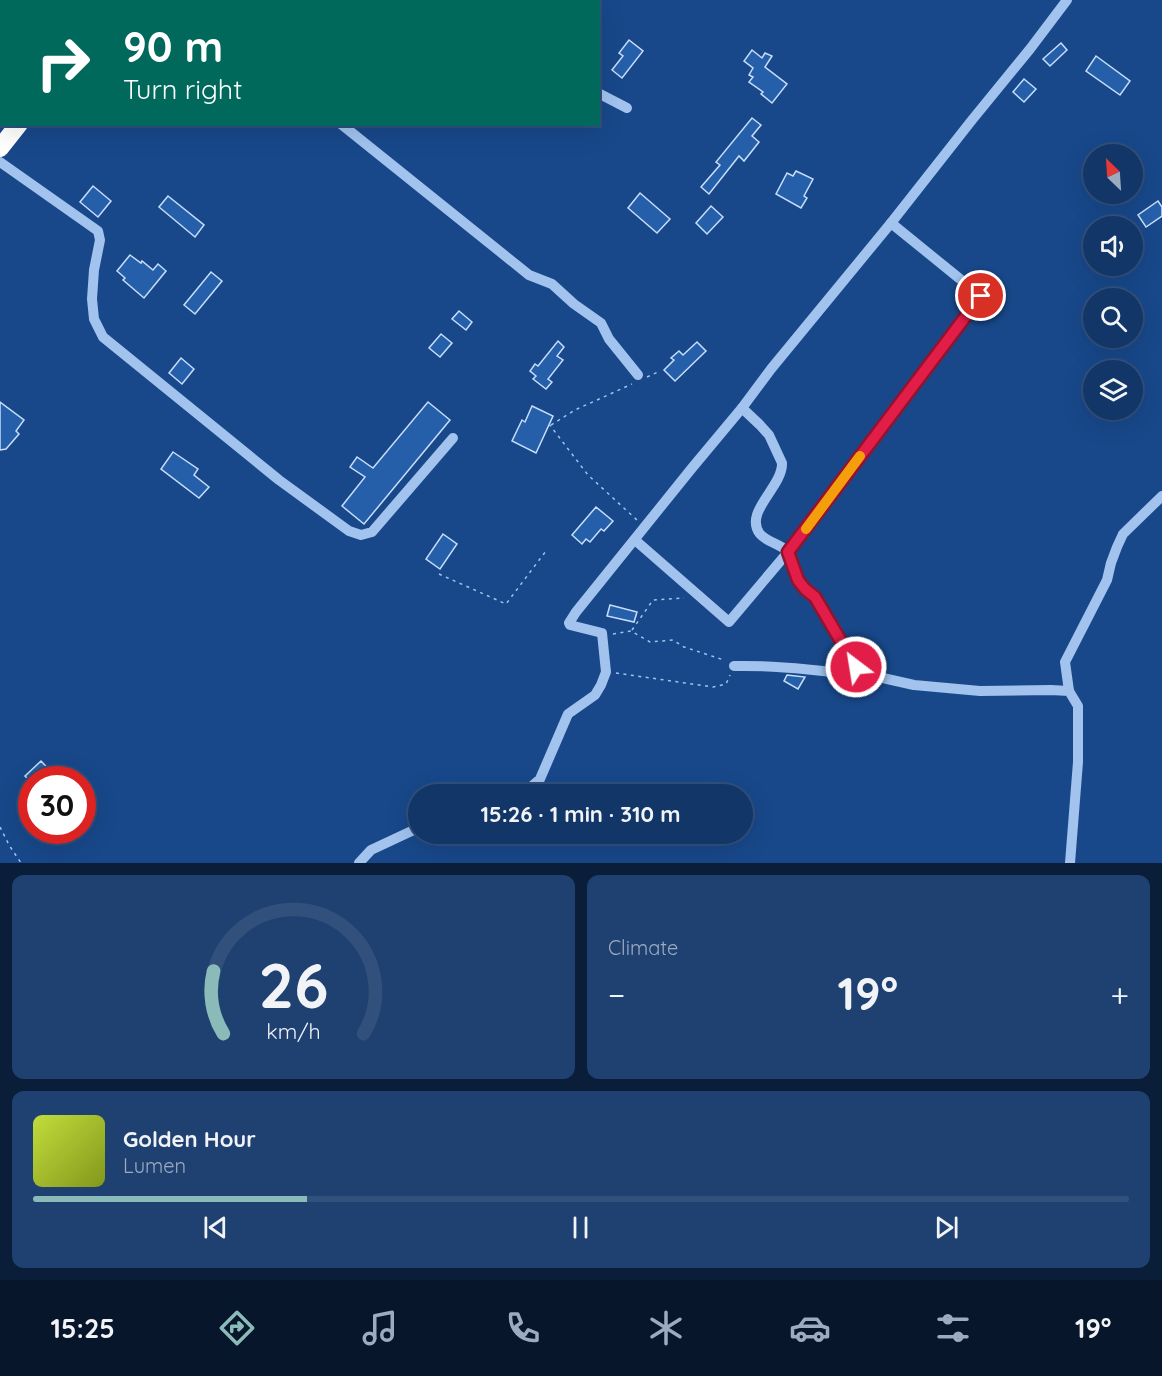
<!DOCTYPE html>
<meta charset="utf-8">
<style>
body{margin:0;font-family:Quicksand,sans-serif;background:#1f4171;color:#f1f3f6;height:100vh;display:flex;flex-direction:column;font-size:22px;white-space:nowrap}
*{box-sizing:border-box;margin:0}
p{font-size:20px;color:#9cabc0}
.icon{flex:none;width:33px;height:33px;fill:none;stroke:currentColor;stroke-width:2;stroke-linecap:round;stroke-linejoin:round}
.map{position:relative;height:863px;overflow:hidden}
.sheet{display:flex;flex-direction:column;gap:12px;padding:12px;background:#0a1e39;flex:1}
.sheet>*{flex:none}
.hud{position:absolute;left:0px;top:0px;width:600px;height:126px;box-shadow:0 6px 24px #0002,0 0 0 2px #31507c;background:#00695c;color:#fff;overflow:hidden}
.needle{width:39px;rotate:335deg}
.buttons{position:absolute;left:1083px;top:144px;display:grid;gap:12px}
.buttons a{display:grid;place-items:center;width:60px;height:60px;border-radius:50%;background:#123668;box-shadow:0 6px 24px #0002,0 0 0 2px #31507c;font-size:30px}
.speed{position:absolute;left:18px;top:766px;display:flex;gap:12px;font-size:30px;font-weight:700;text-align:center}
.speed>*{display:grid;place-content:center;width:78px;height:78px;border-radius:50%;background:#123668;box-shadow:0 6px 24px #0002,0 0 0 2px #31507c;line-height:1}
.speed .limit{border:9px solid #d22;background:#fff;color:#111}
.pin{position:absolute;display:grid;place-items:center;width:51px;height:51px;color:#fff;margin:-26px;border:3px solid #fff;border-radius:50%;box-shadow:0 2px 6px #0007}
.me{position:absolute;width:66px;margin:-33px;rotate:329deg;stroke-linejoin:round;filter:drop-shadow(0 0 4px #0008)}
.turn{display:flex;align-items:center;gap:21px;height:126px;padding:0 24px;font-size:27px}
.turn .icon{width:78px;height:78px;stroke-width:2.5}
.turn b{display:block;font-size:42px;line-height:51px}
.big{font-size:45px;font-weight:700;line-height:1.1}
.sheet .widget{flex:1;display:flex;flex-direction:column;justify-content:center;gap:9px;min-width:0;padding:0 21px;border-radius:12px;background:#1f4171}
.sheet .dial{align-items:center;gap:0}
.dial svg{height:156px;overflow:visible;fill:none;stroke:#31507c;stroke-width:7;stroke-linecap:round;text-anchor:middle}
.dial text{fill:#f1f3f6;stroke:none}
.song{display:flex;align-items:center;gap:18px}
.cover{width:72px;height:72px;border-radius:9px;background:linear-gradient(135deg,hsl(70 70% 55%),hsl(70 70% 35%))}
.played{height:6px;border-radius:3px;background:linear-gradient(90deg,#8bbbb9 25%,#31507c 25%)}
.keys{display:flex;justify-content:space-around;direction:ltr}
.heat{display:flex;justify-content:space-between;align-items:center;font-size:33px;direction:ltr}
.sheet .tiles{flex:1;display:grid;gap:12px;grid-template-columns:1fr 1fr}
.widget:last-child{grid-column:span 2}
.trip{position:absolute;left:408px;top:784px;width:345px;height:60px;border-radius:30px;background:#123668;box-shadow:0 6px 24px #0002,0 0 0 2px #31507c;font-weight:700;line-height:60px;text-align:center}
.menu{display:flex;height:96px;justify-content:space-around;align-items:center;background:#07162a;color:#9cabc0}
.menu .icon{width:42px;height:42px}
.menu .selected{color:#8bbbb9}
.menu b{font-size:27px;color:#f1f3f6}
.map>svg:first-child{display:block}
.building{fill:#265fa9;stroke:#c7ddfa;stroke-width:1.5}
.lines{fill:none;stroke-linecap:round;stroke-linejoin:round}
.path{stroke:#a1c3ee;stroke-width:1.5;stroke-dasharray:3 4.5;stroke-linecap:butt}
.minor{stroke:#a1c3ee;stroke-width:10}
.highway{stroke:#fff;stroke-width:18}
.route-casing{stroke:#92132f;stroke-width:15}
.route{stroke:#e11d48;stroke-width:10}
.slow{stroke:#f59e0b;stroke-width:10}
</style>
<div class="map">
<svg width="1162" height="863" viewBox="0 0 1162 863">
<rect width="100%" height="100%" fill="#18488a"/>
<g class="building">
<path d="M629,40l14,11 -21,27 -10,-8 11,-14 -4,-3z"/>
<path d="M1061,43l6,7 -17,16 -7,-7z"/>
<path d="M752,50l10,8 3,-5 7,3 -7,11 22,17 -15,19 -11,-9 2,-2 -14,-10 4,-5 -4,-2 4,-7 -9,-7z"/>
<path d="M1096,56l34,25 -10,14 -34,-24z"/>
<path d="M1024,79l12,10 -12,13 -11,-10z"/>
<path d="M752,118l9,7 -9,11 7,6 -15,19 -5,-5 -30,38 -8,-7 19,-22 -4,-3z"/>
<path d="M796,171l17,8 -9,17 3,2 -6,10 -25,-14 11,-21 6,3z"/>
<path d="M93,186l18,15 -13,16 -18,-15z"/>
<path d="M640,193l30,26 -13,14 -29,-25z"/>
<path d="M168,196l36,29 -9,12 -36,-30z"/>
<path d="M1158,201l4,6v9l-16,11 -8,-12z"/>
<path d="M711,206l12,11 -16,17 -11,-11z"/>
<path d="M130,255l11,8 1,-2 11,9 5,-6 8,7 -22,27 -21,-18 2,-2 -8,-7z"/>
<path d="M211,272l11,9 -27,33 -11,-9z"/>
<path d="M459,311l13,11 -6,8 -14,-11z"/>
<path d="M441,334l11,9 -12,14 -11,-9z"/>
<path d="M558,341l6,6 -7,9 6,4 -15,19 4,3 -6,7 -13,-10 3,-3 -6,-5 5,-7 3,2z"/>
<path d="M697,342l9,9 -31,30 -11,-11 10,-10 -3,-2 8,-7 4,4z"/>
<path d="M181,358l13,11 -12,15 -13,-11z"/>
<path d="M0,402l24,18 -8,11 3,3 -13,15 -6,1z"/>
<path d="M428,402l22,18 -86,104 -22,-18 23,-29 -15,-10 7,-10 16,11z"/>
<path d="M532,406l21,10 -17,37 -24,-12 10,-21 3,2z"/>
<path d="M173,452l25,17 -4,6 15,12 -10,11 -38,-29z"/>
<path d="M596,507l17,14 -9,10 -3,-2 -11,13 -4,-3 -4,5 -10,-9z"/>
<path d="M443,534l14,10 -17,25 -14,-10z"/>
<path d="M610,605l27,7 -3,10 -27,-6z"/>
<path d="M787,675l18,2 -7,12 -14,-8z"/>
<path d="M41,761l18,19h-30l-4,-4z"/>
</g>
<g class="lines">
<g class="path">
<path d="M647,377l11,-5"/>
<path d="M549,424l39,51 50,46"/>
<path d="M551,425l24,-15 57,-26"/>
<path d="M439,574l67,30 40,-53"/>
<path d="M632,630l21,-30 31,-2"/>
<path d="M613,634l18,-3 19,11 23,-2 11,7 40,13"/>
<path d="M616,673l97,14 13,-3 4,-9"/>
<path d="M0,827l9,18 12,18"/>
</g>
<g class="minor">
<path d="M129,0v2"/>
<path d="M184,0l2,2"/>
<path d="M472,0l2,2"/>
<path d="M598,93l29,15"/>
<path d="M341,124l188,151 23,9 22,20 27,19 8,16 29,36"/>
<path d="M0,162l98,69 2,9 -6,30 -2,29 2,20 9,18 176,143 70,51 12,4 11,-3 81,-94"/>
<path d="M742,408l18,17 9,10 13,28c1,24 -39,49 -22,71 7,8 20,10 27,17 7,7 7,21 12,30 4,7 10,11 16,16l41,70 9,7 49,11 66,6 71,-1 18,1 9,15v56l-8,101"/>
<path d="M635,540l94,82 59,-70 193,-256 -90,-73"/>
<path d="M734,666c43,-1 85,4 128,10l3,-2"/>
<path d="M1069,691l-4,-29 42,-82 4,-17 6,-16 6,-13 39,-38"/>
<path d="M522,795l18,-16 28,-65 27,-19 6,-10 5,-13 -4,-39 -32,-8 -1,-2 7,-11 116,-144 50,-60 29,-39 120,-146 81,-103 58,-71 37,-49"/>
<path d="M359,863l12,-13 47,-22"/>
</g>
<g class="highway">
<path d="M118,2l1,-2"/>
<path d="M0,148l19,-24"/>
</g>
</g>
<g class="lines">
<g class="route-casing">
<path id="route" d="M856,667l-41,-70 -10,-8 -7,-9 -10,-28 193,-256"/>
</g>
<use href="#route" class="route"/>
<path class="slow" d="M806,529l54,-73"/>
</g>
</svg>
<div class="buttons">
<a><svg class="needle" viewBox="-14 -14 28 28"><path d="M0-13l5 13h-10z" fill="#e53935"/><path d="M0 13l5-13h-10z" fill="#9cabc0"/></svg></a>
<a><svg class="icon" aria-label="sound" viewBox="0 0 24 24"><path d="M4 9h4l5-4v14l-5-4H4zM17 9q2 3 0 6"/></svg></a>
<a><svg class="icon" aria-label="search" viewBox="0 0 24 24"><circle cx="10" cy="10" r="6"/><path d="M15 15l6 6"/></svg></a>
<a><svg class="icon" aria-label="layers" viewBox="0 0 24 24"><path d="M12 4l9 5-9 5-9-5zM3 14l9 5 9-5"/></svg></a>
</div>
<div class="speed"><div class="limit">30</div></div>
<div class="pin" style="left:981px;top:296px;background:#d93025"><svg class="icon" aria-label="arrive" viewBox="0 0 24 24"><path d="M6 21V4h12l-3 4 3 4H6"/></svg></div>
<svg class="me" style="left:856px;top:667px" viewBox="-20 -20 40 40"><circle r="17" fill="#e11d48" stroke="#fff" stroke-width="3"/><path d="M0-11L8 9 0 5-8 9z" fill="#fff"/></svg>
<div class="trip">15:26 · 1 min · 310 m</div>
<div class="hud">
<div class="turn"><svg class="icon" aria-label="right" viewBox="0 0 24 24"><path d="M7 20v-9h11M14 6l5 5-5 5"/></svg><div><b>90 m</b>Turn right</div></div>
</div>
</div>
<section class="sheet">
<div class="tiles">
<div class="widget dial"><svg viewBox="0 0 100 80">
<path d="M14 69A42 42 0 1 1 86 69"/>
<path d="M14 69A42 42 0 0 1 9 37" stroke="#8bbbb9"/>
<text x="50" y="56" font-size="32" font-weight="700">26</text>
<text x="50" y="72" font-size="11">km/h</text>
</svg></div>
<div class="widget"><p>Climate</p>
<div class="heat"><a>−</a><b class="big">19°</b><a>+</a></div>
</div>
<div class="widget">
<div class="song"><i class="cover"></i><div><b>Golden Hour</b><p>Lumen</p></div></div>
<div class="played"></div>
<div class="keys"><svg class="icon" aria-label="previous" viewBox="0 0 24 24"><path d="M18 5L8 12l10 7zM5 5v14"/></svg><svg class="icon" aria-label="pause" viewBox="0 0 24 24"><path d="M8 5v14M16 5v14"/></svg><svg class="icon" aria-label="next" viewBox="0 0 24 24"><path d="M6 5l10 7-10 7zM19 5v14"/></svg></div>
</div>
</div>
</section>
<nav class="menu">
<b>15:25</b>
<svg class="icon selected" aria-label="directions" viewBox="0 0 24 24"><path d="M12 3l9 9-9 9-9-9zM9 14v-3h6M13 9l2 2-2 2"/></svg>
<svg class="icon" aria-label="music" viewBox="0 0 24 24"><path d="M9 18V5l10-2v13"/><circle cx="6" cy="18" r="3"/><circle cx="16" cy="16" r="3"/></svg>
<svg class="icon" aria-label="phone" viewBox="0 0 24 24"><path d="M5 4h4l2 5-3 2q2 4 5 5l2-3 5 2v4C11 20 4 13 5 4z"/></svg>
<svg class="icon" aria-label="climate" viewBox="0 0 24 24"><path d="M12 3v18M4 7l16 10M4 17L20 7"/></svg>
<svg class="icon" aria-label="car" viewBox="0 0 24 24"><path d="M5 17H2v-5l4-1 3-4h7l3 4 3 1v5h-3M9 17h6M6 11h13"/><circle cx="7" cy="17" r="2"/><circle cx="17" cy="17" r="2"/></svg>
<svg class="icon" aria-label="filters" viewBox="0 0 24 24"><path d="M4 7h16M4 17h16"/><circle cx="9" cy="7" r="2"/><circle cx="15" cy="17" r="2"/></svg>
<b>19°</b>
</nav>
